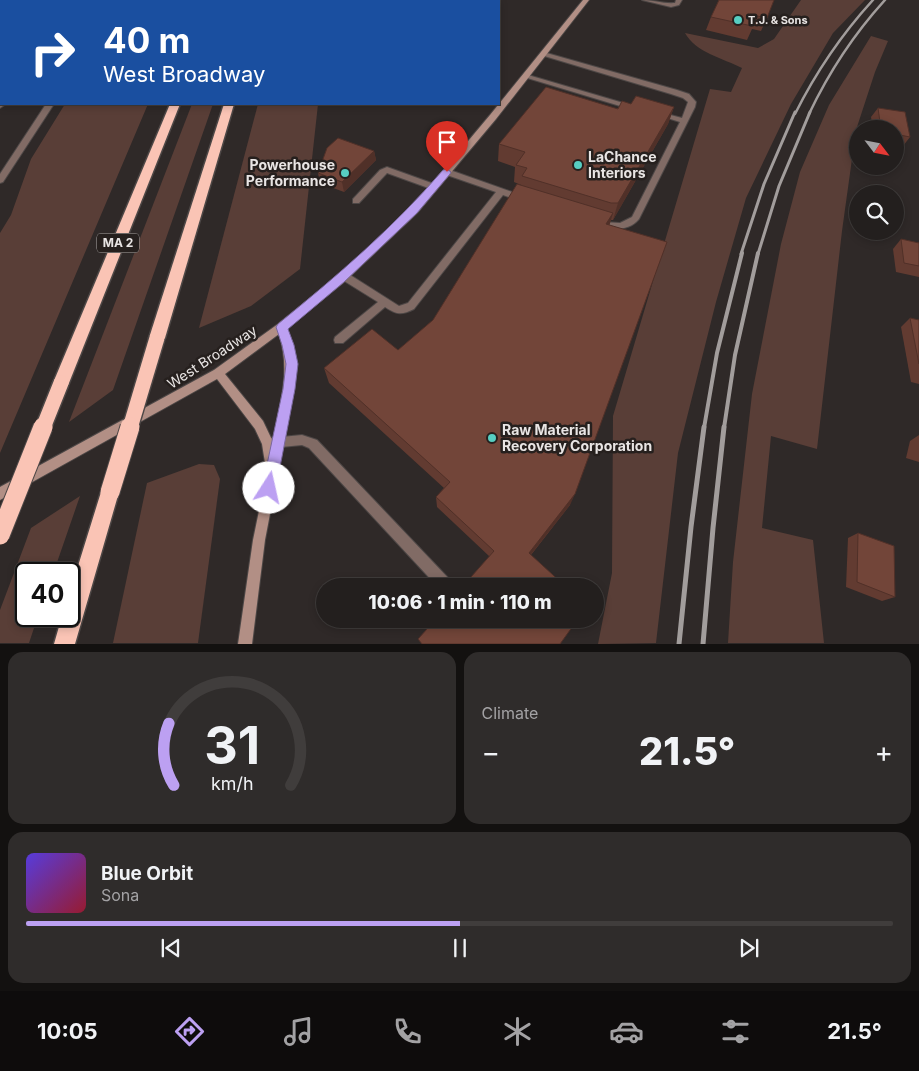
<!DOCTYPE html>
<meta charset="utf-8">
<style>
body{margin:0;font-family:Inter,sans-serif;background:#2f2c2b;color:#f1f3f6;height:100vh;display:flex;flex-direction:column;font-size:19px;white-space:nowrap}
*{box-sizing:border-box;margin:0}
p{font-size:16px;color:#a3a2a4}
.icon{flex:none;width:28px;height:28px;fill:none;stroke:currentColor;stroke-width:2;stroke-linecap:round;stroke-linejoin:round}
.map{position:relative;height:644px;overflow:hidden}
.drawer{display:flex;flex-direction:column;gap:8px;padding:8px;background:#131110;flex:1}
.drawer>*{flex:none}
.hud{position:absolute;left:0px;top:0px;width:500px;height:105px;box-shadow:0 2px 8px #0003,0 0 0 1px #403d3c;background:#1a4fa0;color:#fff;overflow:hidden}
.needle{width:32px;rotate:122deg}
.controls{position:absolute;left:849px;top:120px;display:grid;gap:10px}
.controls a{display:grid;place-items:center;width:55px;height:55px;border-radius:50%;background:#231f1e;box-shadow:0 2px 8px #0003,0 0 0 1px #403d3c;font-size:25px}
.speed{position:absolute;left:15px;top:562px;display:flex;gap:10px;font-size:25px;font-weight:700;text-align:center}
.speed>*{display:grid;place-content:center;width:65px;height:65px;border-radius:50%;background:#231f1e;box-shadow:0 2px 8px #0003,0 0 0 1px #403d3c;line-height:1}
.speed .limit{border:2px solid #111;border-radius:8px;background:#fff;color:#111}
.pin{position:absolute;display:grid;place-items:center;width:42px;height:42px;color:#fff;margin:-51px -21px;border-radius:50% 50% 50% 0;rotate:-45deg;box-shadow:0 0 5px #0007}
.pin .icon{rotate:45deg}
.me{position:absolute;width:55px;margin:-28px;rotate:10deg;stroke-linejoin:round;filter:drop-shadow(0 0 4px #0008)}
.turn{display:flex;align-items:center;gap:18px;height:105px;padding:0 20px;font-size:22px}
.turn .icon{width:65px;height:65px;stroke-width:2.5}
.turn b{display:block;font-size:35px;line-height:42px}
.big{font-size:38px;font-weight:800;line-height:1.1}
.drawer .card{flex:1;display:flex;flex-direction:column;justify-content:center;gap:8px;min-width:0;padding:0 18px;border-radius:15px;background:#2f2c2b}
.drawer .dial{align-items:center;gap:0}
.dial svg{height:130px;overflow:visible;fill:none;stroke:#403d3c;stroke-width:7;stroke-linecap:round;text-anchor:middle}
.dial text{fill:#f1f3f6;stroke:none}
.song{display:flex;align-items:center;gap:15px}
.cover{width:60px;height:60px;border-radius:8px;background:linear-gradient(135deg,hsl(250 70% 55%),hsl(350 70% 35%))}
.played{height:5px;border-radius:2px;background:linear-gradient(90deg,#bca0f2 50%,#403d3c 50%)}
.keys{display:flex;justify-content:space-around;direction:ltr}
.heat{display:flex;justify-content:space-between;align-items:center;font-size:28px;direction:ltr}
.drawer .tiles{flex:1;display:grid;gap:8px;grid-template-columns:1fr 1fr}
.card:last-child{grid-column:span 2}
.trip{position:absolute;left:316px;top:578px;width:288px;height:50px;border-radius:25px;background:#231f1e;box-shadow:0 2px 8px #0003,0 0 0 1px #403d3c;font-weight:800;line-height:50px;text-align:center}
.menu{display:flex;height:80px;justify-content:space-around;align-items:center;background:#0e0c0c;color:#a3a2a4}
.menu .icon{width:35px;height:35px}
.menu .current{color:#bca0f2}
.menu b{font-size:22px;color:#f1f3f6}
.map>svg:first-child{display:block}
.green{fill:#593e37}
.lines{fill:none;stroke-linecap:round;stroke-linejoin:round}
.lane-casing{stroke:#4d4746;stroke-width:2}
.street-casing{stroke:#4d4746;stroke-width:2}
.secondary-casing{stroke:#4d4746;stroke-width:2}
.highway-casing{stroke:#4d4746;stroke-width:3}
.lane{fill:#816b65;fill-rule:evenodd}
.street{fill:#816b65;fill-rule:evenodd}
.secondary{fill:#b28f85;fill-rule:evenodd}
.highway{fill:#fac4b5;fill-rule:evenodd}
.rail-far3{stroke:#a29d9c;stroke-width:2.5}
.rail-far2{stroke:#a29d9c;stroke-width:3}
.rail-far1{stroke:#a29d9c;stroke-width:4}
.rail{stroke:#a29d9c;stroke-width:5}
.highway-bridge-far1-casing{stroke:#4d4746;stroke-width:18;stroke-linecap:butt}
.highway-bridge-casing{stroke:#4d4746;stroke-width:21;stroke-linecap:butt}
.highway-bridge-far1{stroke:#fac4b5;stroke-width:15}
.highway-bridge{stroke:#fac4b5;stroke-width:19}
.wall{fill:#623b31}
.shaded-wall{fill:#503028}
.building{fill:#724539;stroke:#503028}
.route{fill:#bca0f2;stroke:#7a689d}
.poi-dot{fill:#57cec2;stroke:#26201e;stroke-width:2}
.labels{text-anchor:middle;stroke-width:5;stroke-linejoin:round;paint-order:stroke}
.far-poi-label{font-size:11px;font-weight:bold;fill:#e9e5e4;stroke:#26201e;text-anchor:start}
.shield{fill:#26201e;stroke:#aeaaa9;stroke-width:1}
.shield-label{font-size:12px;font-weight:bold;fill:#e9e5e4}
.poi-label{font-size:14px;font-weight:bold;fill:#e9e5e4;stroke:#26201e;text-anchor:start}
.street-label{font-size:14px;fill:#e9e5e4;stroke:#26201e}
</style>
<div class="map">
<svg width="919" height="644" viewBox="0 0 919 644">
<rect width="100%" height="100%" fill="#2f2928"/>
<g class="green">
<path d="M801,0h64l-32,33 -42,71 -45,94 -30,104 -38,151 -22,190 -58,1 14,-71 1,-157 97,-327 21,3 11,-24c-19,-10 -46,-15 -57,-35l73,15 16,-9z"/>
<path d="M871,36l17,5 -13,31 -19,58 -14,101 -25,218 -46,-13 -9,92 51,12 11,103h-96l5,-81 19,-168 29,-150 19,-72 29,-67z"/>
<path d="M65,104h83l-148,349v-220l11,-18 20,-56z"/>
<path d="M192,104h21l-100,286 -44,32z"/>
<path d="M258,104h60l-18,165 -49,37 -52,22z"/>
<path d="M199,464l15,1 6,14 -22,164h-85l34,-160z"/>
<path d="M80,496l-27,78h-27v42h12l-9,27h-29v-33l31,-82z"/>
</g>
<g class="lines">
<g class="lane-casing">
<g id="lane">
<path d="M642,0c11,0 22,4 33,3l1,-3h6l-3,5 -8,2z"/>
<rect x="0" y="36" width="1" height="6"/>
<path d="M543,52l134,38 12,4 7,8 -1,5 -56,112c-9,11 -25,12 -38,8l-1,-2 4,-3 16,1 12,-6 48,-95 -25,-8 4,-2 23,6 6,-16 -5,-4 -12,-4 -130,-39 -1,-1z"/>
<path d="M524,75h4l109,32 -7,2 -106,-32z"/>
<path d="M0,102l1,2h5l-6,4z"/>
<path d="M387,167l50,18 1,2 -4,3 -47,-17 -28,30h-6v-4l27,-29z"/>
<path d="M447,169l79,28 1,2 -4,3 -20,-7 -89,114c-12,6 -17,6 -29,-2l-42,36h-8l-1,-3 1,-3 43,-35 -37,-23 -2,-3 2,-3h6l52,33 9,-3 88,-111 -52,-18v-4z"/>
<path d="M302,435l15,5 134,141 2,5h-16l-128,-138 -7,-3 -31,3 -4,-1 -2,-4 2,-4 4,-1z"/>
</g>
</g>
<g class="street-casing">
<path id="street" d="M46,104h8l-51,78 -3,1v-9z"/>
</g>
<g class="secondary-casing">
<path id="secondary" d="M583,0h6l-93,119 -79,94 -73,69 -57,46 8,30 -1,31 -29,151 -13,104h-14l15,-104 15,-73 -3,-4 -3,-19 -7,-15 -38,-50 -217,121v-13l214,-117 64,-46 60,-48 73,-67 79,-94zM279,334c12,37 1,72 -6,108l-10,-21 -38,-47z"/>
</g>
<g class="highway-casing">
<g id="highway">
<rect x="214" y="0" width="8" height="1"/>
<path d="M170,104h10l-111,279 -2,5 -6,2 -6,-2 -2,-5z"/>
<path d="M224,104h10l-69,234 -3,4 -5,2 -5,-2 -3,-4z"/>
<path d="M110,483l6,3 3,6 -44,152h-21l8,-28h7v-21l32,-103 3,-6z"/>
</g>
</g>
<use href="#lane" class="lane"/>
<use href="#street" class="street"/>
<use href="#secondary" class="secondary"/>
<use href="#highway" class="highway"/>
<g class="rail-far3">
<path d="M795,114c21,-42 46,-79 78,-114"/>
<path d="M809,114c20,-42 45,-80 76,-114"/>
</g>
<g class="rail-far2">
<path d="M741,254l23,-70 31,-72"/>
<path d="M758,254l21,-68 31,-74"/>
</g>
<g class="rail-far1">
<path d="M704,428l13,-75 25,-100"/>
<path d="M724,428l11,-73 23,-102"/>
</g>
<g class="rail">
<path d="M679,644l12,-117 13,-100"/>
<path d="M703,644l10,-116 11,-101"/>
</g>
<g class="highway-bridge-far1-casing">
<g id="highway-bridge-far1">
<path d="M43,428l18,-45"/>
<path d="M130,428l27,-90"/>
</g>
</g>
<g class="highway-bridge-casing">
<g id="highway-bridge">
<path d="M110,492l20,-65"/>
<path d="M0,535l43,-108"/>
</g>
</g>
<use href="#highway-bridge-far1" class="highway-bridge-far1"/>
<use href="#highway-bridge" class="highway-bridge"/>
</g>
<g class="wall">
<path d="M719,0l48,18 -6,13 -9,-2 -5,11 -41,-10 5,-13z"/>
<path d="M631,104l43,3 -6,17 -55,96h-2l-2,5 -39,280 -39,50 -42,1 -52,-49 -1,-10 8,-9 -115,-105 -5,-15 74,-18 35,-30 88,-135 -7,-3 1,-15 -17,-6 1,-17z"/>
<path d="M878,108l32,29 -7,9 -8,-1v-16h-22l-2,-12z"/>
<path d="M374,151l2,9 -32,32 -24,-9 -2,-10z"/>
<path d="M901,239l18,4v34l-23,-5 -3,-23z"/>
<path d="M910,318l9,2v64l-8,-2 -10,-55z"/>
<path d="M919,435v27l-13,-4 4,-17z"/>
<path d="M858,533l37,64 -13,4 -36,-14 2,-49z"/>
</g>
<g class="shaded-wall">
<path d="M674,107l-6,17 -55,96 5,-17z"/>
<path d="M374,151l2,9 -32,32 -2,-10z"/>
<path d="M613,213l-5,17 -2,-6z"/>
<path d="M575,494l-5,11 -45,57 4,-9z"/>
</g>
<g class="building">
<path d="M719,0h55l-7,18 -10,-2 -5,10 -41,-9z"/>
<path d="M546,87l72,22 4,-8 9,3 5,-8 38,11 -56,96h-7l-89,-27 5,-8 -11,-3 9,-13 -26,-8z"/>
<path d="M878,108l27,4 5,25 -15,-3v-5h-14z"/>
<path d="M338,138l36,13 -32,31 -24,-9 9,-25z"/>
<path d="M517,184l96,29 -7,11 61,18 -92,252 -46,59 36,33h-102l31,-35 -58,-54 14,-15 -126,-114 48,-39 26,21 35,-30z"/>
<path d="M901,239l18,4v23l-15,-3z"/>
<path d="M910,318l9,2v44z"/>
<path d="M858,533l36,13 1,51 -38,-15z"/>
<path d="M436,619h142l-18,25h-138l-4,-5z"/>
</g>
<path class="route" d="M447,169l4,3 -1,2 -33,39 -73,69 -56,47 6,16 4,19 -3,25 -19,99 -2,5 -5,2 -5,-2 -2,-5 21,-99 3,-25 -4,-19 -6,-18 2,-3c60,-49 115,-96 165,-154z"/>
<g class="poi-dot">
<circle cx="738" cy="20" r="5"/>
<circle cx="578" cy="165" r="5"/>
<circle cx="345" cy="173" r="5"/>
<circle cx="492" cy="438" r="5"/>
</g>
<g class="labels">
<g class="far-poi-label">
<text x="748" y="24">T.J. &amp; Sons</text>
</g>
<rect class="shield" x="97" y="233.5" width="42" height="19" rx="4"/>
<g class="shield-label">
<text x="118" y="247">MA 2</text>
</g>
<g class="poi-label">
<text x="588" y="162">LaChance<tspan x="588" dy="16">Interiors</tspan></text>
<text x="335" y="170" text-anchor="end">Powerhouse<tspan x="335" dy="16">Performance</tspan></text>
<text x="502" y="435">Raw Material<tspan x="502" dy="16">Recovery Corporation</tspan></text>
</g>
<g class="street-label">
<text transform="translate(212 357) rotate(-33)" y="5">West Broadway</text>
</g>
</g>
</svg>
<div class="controls">
<a><svg class="needle" viewBox="-14 -14 28 28"><path d="M0-13l5 13h-10z" fill="#e53935"/><path d="M0 13l5-13h-10z" fill="#a3a2a4"/></svg></a>
<a><svg class="icon" aria-label="search" viewBox="0 0 24 24"><circle cx="10" cy="10" r="6"/><path d="M15 15l6 6"/></svg></a>
</div>
<div class="speed"><div class="limit">40</div></div>
<div class="pin" style="left:447px;top:172px;background:#d93025"><svg class="icon" aria-label="arrive" viewBox="0 0 24 24"><path d="M6 21V4h12l-3 4 3 4H6"/></svg></div>
<svg class="me" style="left:269px;top:488px" viewBox="-20 -20 40 40"><circle r="19" fill="#fff"/><path d="M0-13L10 11 0 6-10 11z" fill="#bca0f2"/></svg>
<div class="trip">10:06 · 1 min · 110 m</div>
<div class="hud">
<div class="turn"><svg class="icon" aria-label="right" viewBox="0 0 24 24"><path d="M7 20v-9h11M14 6l5 5-5 5"/></svg><div><b>40 m</b>West Broadway</div></div>
</div>
</div>
<section class="drawer">
<div class="tiles">
<div class="card dial"><svg viewBox="0 0 100 80">
<path d="M14 69A42 42 0 1 1 86 69"/>
<path d="M14 69A42 42 0 0 1 11 31" stroke="#bca0f2"/>
<text x="50" y="56" font-size="32" font-weight="700">31</text>
<text x="50" y="72" font-size="11">km/h</text>
</svg></div>
<div class="card"><p>Climate</p>
<div class="heat"><a>−</a><b class="big">21.5°</b><a>+</a></div>
</div>
<div class="card">
<div class="song"><i class="cover"></i><div><b>Blue Orbit</b><p>Sona</p></div></div>
<div class="played"></div>
<div class="keys"><svg class="icon" aria-label="previous" viewBox="0 0 24 24"><path d="M18 5L8 12l10 7zM5 5v14"/></svg><svg class="icon" aria-label="pause" viewBox="0 0 24 24"><path d="M8 5v14M16 5v14"/></svg><svg class="icon" aria-label="next" viewBox="0 0 24 24"><path d="M6 5l10 7-10 7zM19 5v14"/></svg></div>
</div>
</div>
</section>
<nav class="menu">
<b>10:05</b>
<svg class="icon current" aria-label="directions" viewBox="0 0 24 24"><path d="M12 3l9 9-9 9-9-9zM9 14v-3h6M13 9l2 2-2 2"/></svg>
<svg class="icon" aria-label="music" viewBox="0 0 24 24"><path d="M9 18V5l10-2v13"/><circle cx="6" cy="18" r="3"/><circle cx="16" cy="16" r="3"/></svg>
<svg class="icon" aria-label="phone" viewBox="0 0 24 24"><path d="M5 4h4l2 5-3 2q2 4 5 5l2-3 5 2v4C11 20 4 13 5 4z"/></svg>
<svg class="icon" aria-label="climate" viewBox="0 0 24 24"><path d="M12 3v18M4 7l16 10M4 17L20 7"/></svg>
<svg class="icon" aria-label="car" viewBox="0 0 24 24"><path d="M5 17H2v-5l4-1 3-4h7l3 4 3 1v5h-3M9 17h6M6 11h13"/><circle cx="7" cy="17" r="2"/><circle cx="17" cy="17" r="2"/></svg>
<svg class="icon" aria-label="filters" viewBox="0 0 24 24"><path d="M4 7h16M4 17h16"/><circle cx="9" cy="7" r="2"/><circle cx="15" cy="17" r="2"/></svg>
<b>21.5°</b>
</nav>
